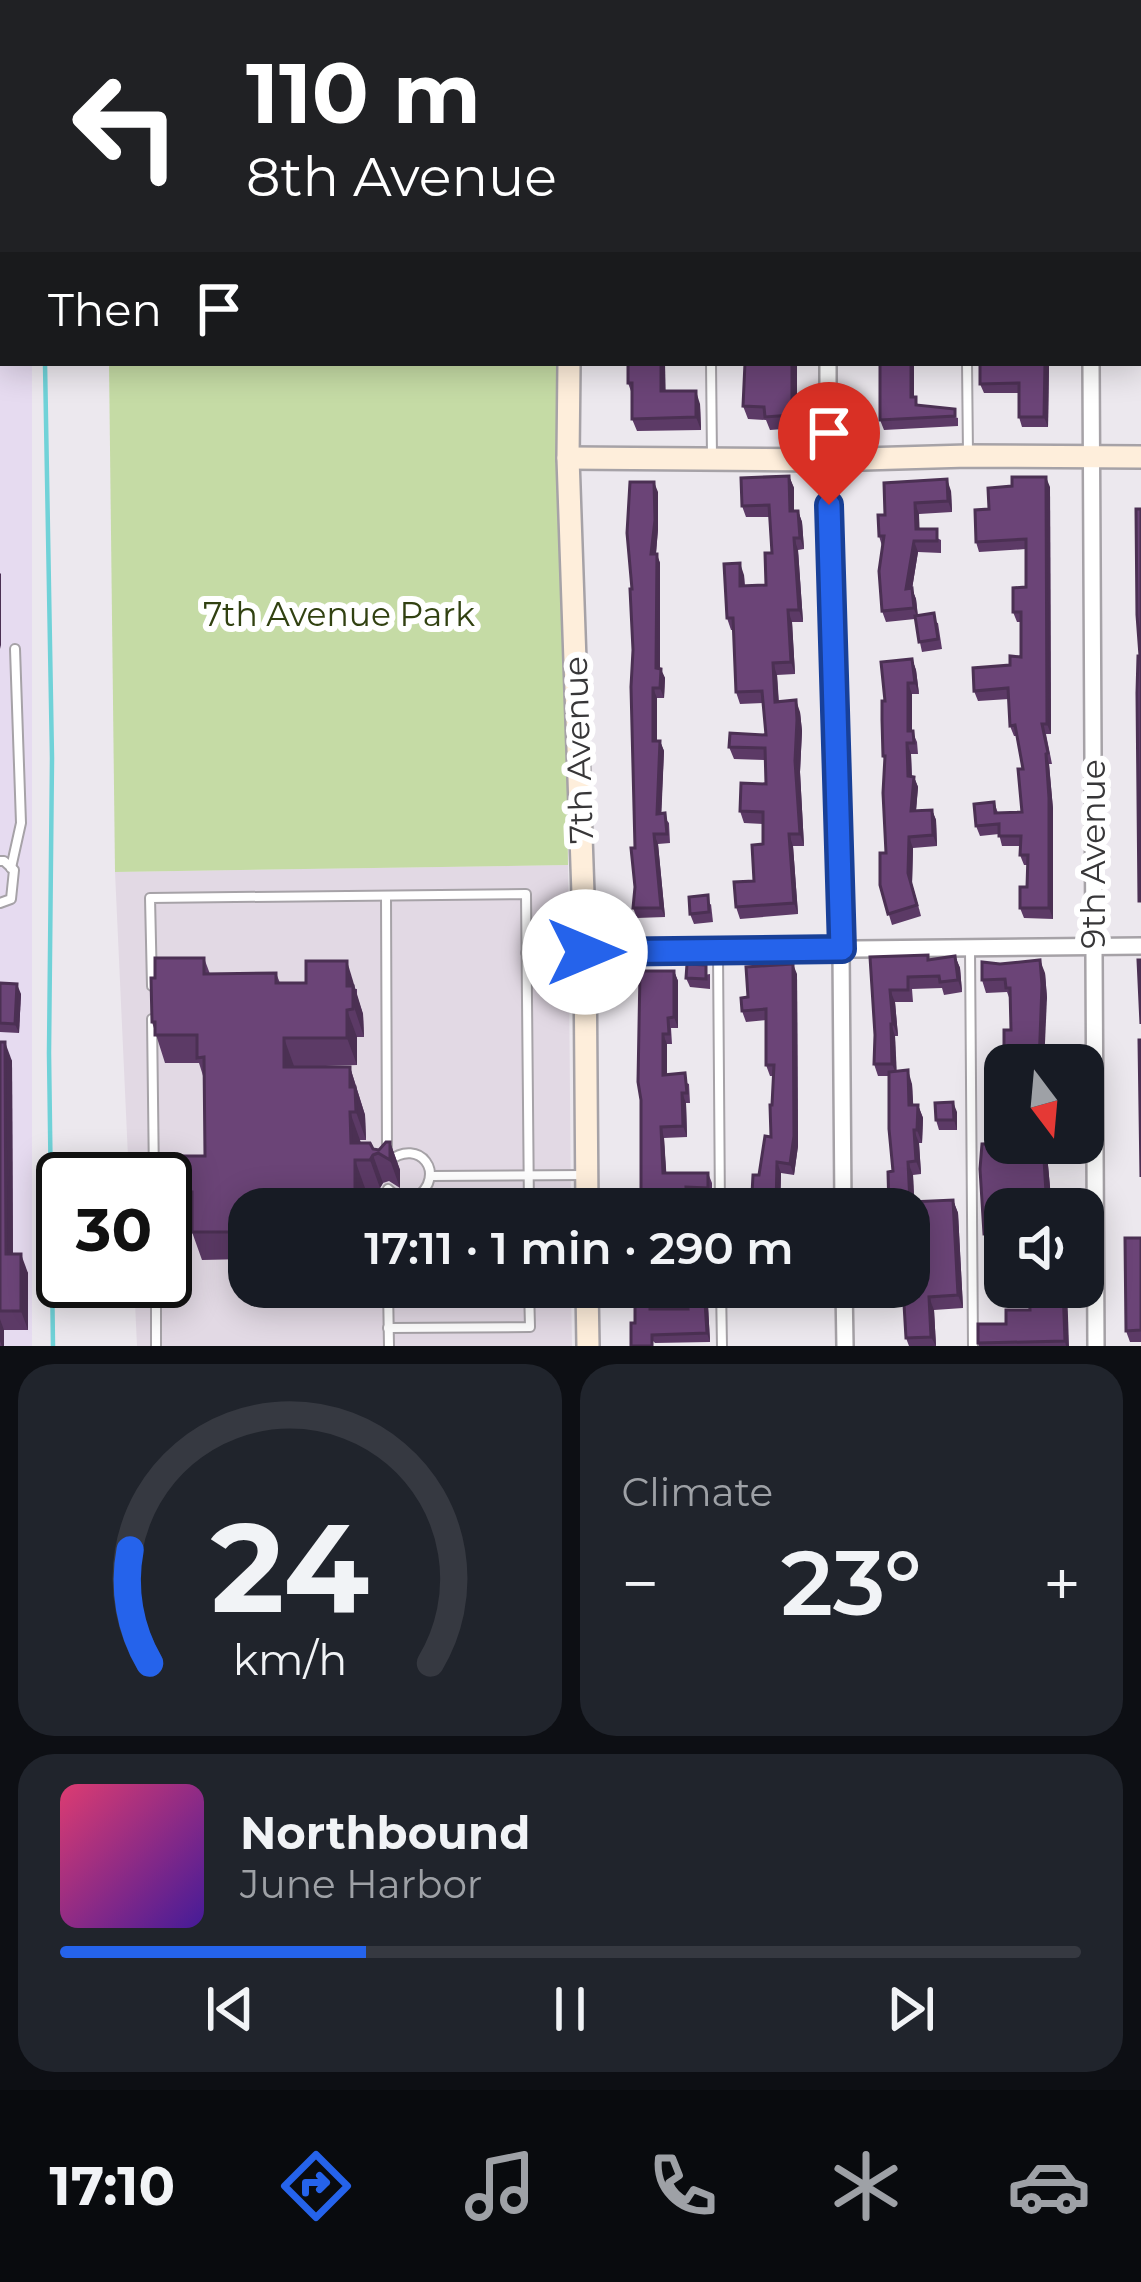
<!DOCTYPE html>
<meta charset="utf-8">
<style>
body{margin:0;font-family:Montserrat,sans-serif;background:#20242c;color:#f1f3f6;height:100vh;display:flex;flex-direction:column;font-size:45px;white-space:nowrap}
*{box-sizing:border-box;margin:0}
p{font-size:39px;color:#9ea1a6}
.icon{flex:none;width:66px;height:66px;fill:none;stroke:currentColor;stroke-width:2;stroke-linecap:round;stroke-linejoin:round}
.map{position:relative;height:1346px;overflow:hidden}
.panel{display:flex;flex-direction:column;gap:18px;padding:18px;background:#0d0f14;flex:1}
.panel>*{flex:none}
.banner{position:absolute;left:0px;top:0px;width:1143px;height:366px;box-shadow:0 6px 30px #0003;background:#202124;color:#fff;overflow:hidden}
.needle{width:78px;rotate:164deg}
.tools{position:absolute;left:984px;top:1044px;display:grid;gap:24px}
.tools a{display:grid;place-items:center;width:120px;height:120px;border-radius:24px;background:#171b24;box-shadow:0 6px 30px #0003;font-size:60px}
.speed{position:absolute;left:36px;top:1152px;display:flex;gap:24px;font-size:60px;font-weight:700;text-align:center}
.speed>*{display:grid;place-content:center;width:156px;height:156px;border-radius:50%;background:#171b24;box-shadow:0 6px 30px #0003;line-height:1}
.speed .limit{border:6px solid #111;border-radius:18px;background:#fff;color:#111}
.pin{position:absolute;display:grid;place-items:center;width:102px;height:102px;color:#fff;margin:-123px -51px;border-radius:50% 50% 50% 0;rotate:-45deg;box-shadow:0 0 12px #0007}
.pin .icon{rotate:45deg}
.me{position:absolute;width:132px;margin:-66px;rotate:90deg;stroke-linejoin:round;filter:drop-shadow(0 0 9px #0008)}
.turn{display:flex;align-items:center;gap:42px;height:252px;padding:0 48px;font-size:54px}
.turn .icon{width:156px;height:156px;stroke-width:2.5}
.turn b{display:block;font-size:84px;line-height:102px}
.then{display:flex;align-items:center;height:114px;padding:0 48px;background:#0003;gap:24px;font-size:45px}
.big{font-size:90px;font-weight:600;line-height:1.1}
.panel .card{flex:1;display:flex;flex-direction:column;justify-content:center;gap:18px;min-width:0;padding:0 42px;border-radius:36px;background:#20242c}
.panel .dial{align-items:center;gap:0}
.dial svg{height:312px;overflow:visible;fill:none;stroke:#363941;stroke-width:7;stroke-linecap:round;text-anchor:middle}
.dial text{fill:#f1f3f6;stroke:none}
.song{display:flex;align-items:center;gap:36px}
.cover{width:144px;height:144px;border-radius:18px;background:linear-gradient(135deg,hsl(340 70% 55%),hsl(260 70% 35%))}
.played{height:12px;border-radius:6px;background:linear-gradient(90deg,#2563eb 30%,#363941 30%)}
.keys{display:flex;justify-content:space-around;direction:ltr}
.heat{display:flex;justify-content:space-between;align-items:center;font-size:66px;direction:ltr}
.panel .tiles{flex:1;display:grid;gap:18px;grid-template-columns:1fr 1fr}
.card:last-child{grid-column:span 2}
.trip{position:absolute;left:228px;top:1188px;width:702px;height:120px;border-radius:36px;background:#171b24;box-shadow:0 6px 30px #0003;font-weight:600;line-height:120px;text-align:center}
.tabs{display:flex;height:192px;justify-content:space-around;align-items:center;background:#090b0e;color:#9ea1a6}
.tabs .icon{width:84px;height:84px}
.tabs .current{color:#2563eb}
.tabs b{font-size:54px;color:#f1f3f6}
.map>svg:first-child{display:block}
.built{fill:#e2d9e4}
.industrial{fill:#e6dbf0}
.green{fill:#c5dba5}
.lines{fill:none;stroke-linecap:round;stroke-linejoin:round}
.stream{stroke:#70d2d8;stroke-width:4.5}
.lane-casing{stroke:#a6a2a7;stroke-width:12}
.street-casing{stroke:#a6a2a7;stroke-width:20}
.secondary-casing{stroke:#a6a2a7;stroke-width:26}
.lane{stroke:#fff;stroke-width:8}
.street{stroke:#fff;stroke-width:15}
.secondary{stroke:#feeedb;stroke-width:21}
.wall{fill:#5c3a66}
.shaded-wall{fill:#4b3053}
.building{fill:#6b4477;stroke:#4b3053;stroke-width:3}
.route-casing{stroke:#184099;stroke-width:30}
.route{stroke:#2563eb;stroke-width:21}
.labels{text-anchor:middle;stroke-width:12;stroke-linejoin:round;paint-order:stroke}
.park-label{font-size:33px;fill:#314111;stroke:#fff}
.street-label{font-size:33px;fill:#373638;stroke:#fff}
</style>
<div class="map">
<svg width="1141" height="1346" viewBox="0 0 1141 1346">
<rect width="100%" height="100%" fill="#ece8ee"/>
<path class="built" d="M568,865l3,344h-322v78h322l1,59h-435l-3,-65h31v-102h-36l-14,-307z"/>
<path class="industrial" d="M0,0h28l1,3h-26v360h29v983h-32z"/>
<path class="green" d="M109,363h453l6,502 -453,7z"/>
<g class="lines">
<g class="stream">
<path d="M44,0v3"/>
<path d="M45,363l7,395 -3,295 4,293"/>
</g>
<g class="lane-casing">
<g id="lane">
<path d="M709,0l1,3"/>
<path d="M964,0v3"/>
<path d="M1140,119h1"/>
<path d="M711,363l1,94"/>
<path d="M967,363l1,91"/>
<path d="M0,861h4l10,9 -3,29 -11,4"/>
<path d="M11,868l10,-45 -6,-174"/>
<path d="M386,896l1,255"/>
<path d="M970,949l3,397"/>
<path d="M526,953l59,-1"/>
<path d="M718,953l2,256"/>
<path d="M152,986l-2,-88 376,-4 3,315"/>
<path d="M152,1019l2,160"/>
<path d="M431,1176l154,-1"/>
<path d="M388,1189l10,9h18c32,-24 3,-61 -27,-37"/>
<path d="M156,1281v65"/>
<path d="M388,1287l1,59"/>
<path d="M721,1287l1,59"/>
<path d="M388,1328l142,-1 -1,-40"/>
</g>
</g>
<g class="street-casing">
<g id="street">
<path d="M828,0v3"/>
<path d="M1087,0v3"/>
<path d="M828,363v97l13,489 2,260"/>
<path d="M1091,363l5,983"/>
<path d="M585,952l556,-6"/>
<path d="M844,1287l1,59"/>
</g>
</g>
<g class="secondary-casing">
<g id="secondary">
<path d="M573,3v-3"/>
<path d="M569,363l-1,95 17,494 2,257"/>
<path d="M568,458l260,2 140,-4 173,1"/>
<path d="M587,1287l1,59"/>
</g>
</g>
<use href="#lane" class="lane"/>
<use href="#street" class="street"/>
<use href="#secondary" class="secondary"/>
</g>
<g class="wall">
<path d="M0,0h11v3h-8v141l-3,1z"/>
<path d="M797,363v65l-27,2 -4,-10 -18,-1 -5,-13z"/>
<path d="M1049,363l-1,64h-26l-3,-10v-24h-35l-4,-9z"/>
<path d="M628,383l38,8 34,13 1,26 -64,1 -5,-12v-25z"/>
<path d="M914,397l4,8 40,13v8l-74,4 -4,-10z"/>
<path d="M789,476l5,12v23h4l4,11 2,27 -6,1 5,72h-11l3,52 -18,1 2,27 21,10 2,19 -2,41 4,74h-11l5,68 -58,5 -4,-12 18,-26 9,-37v-20l-19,-1 -4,-12 26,-27v-24l-32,-1 -5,-12 37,-12 -3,-32 -23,1 -4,-12 -3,-62h-2l-4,-12 17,-43 1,11 21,-1 6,-32 -2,-36h-24l-4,-11z"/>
<path d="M884,483l67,8 1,21 -33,2v15l22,11v13l-23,-1 -6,37 4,10 2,17 20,7 4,26 -20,3 -7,-33 -29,3 -4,-11v-65l-3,-10 6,-21z"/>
<path d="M1050,487l1,247h-5l6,30h-3l4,45v110l-29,-1 -4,-10 7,-21v-22h-3l-4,-10v-9h-18l-3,-12 -19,2 -4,-10 18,-24 4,11 24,-1 1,-43 -7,-33h-2l-4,-10 -1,-27 -31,2 -4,-10 47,-34v-35h-4l-4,-10 13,-25v-38l-47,3 -3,-10 13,-33z"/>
<path d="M658,492v37l-2,25 4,9v106l5,9 -1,20h-7v43h3l4,10 -3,62 8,10 1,20 -12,1 7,73 -28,1 -4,-10 2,-21 -3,-298z"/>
<path d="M912,659l4,11 3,24h-7v37l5,11 1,12h-7l1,22 2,1 4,10 -2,24 16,-1 4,10 1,26 -24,2 -1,36 9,32 -29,9 -12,-40 6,-32 -1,-92 -2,-5 2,-55z"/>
<path d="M711,904l2,18 -19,2 -4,-10z"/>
<path d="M928,955l1,4 26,-3 5,12 2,24 -18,3 -2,-7 -30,1 1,13h-18l3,34h-3l1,35 16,13 1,21h5l5,13 -1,25h-3l2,31 -8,1 1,27 39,-2 5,13 5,95 -29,2 2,36h-27l-3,-8 -13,-167 -4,-95h-11l-4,-12 1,-29 -5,-78z"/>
<path d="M204,958l6,16 66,-1 4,10 77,6v7l6,18 1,23h-7v28l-63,2h56l15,48 1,25h-6l1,3 18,7 11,-8 10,28v18l-11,-7 -6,2 -3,5h-15v21h-116v57l-3,-7 -44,1 -10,-28v-12l-26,-1 -1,-40 40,-23 -1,-77 -5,-16h-34l-13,-41 3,-44z"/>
<path d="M674,971l4,10v47h-7l1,16h-5v30l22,10 1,19h-4l1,34 -23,1 2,35h42l4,10v15l-22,-1 -49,12v-109z"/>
<path d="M1045,973l2,25 -34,66h-4l-5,-13 7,-21 -1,-30 -3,-8 -21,1 -4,-13z"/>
<path d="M710,974v15l-20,-2 -4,-9z"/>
<path d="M797,974l1,172 -4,29 -13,-2 -1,36h-17l-1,-4h-6l-4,-11 19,-57 2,-61h-3l-4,-11v-45l-20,2 -4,-11 6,-14z"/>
<path d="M0,983l21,11 -2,39 -19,-1z"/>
<path d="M0,1042l12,19 1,193 15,19v57h-24v16h-4z"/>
<path d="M957,1112v18h-18l-3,-10z"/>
<path d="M1046,1143l6,66h-47v37l-17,1 -4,-13 -2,-90z"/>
<path d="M1141,1238v104h-11l-4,-11z"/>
<path d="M693,1287h14l3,55 -55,1 -20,-20 17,-14h36z"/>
<path d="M1029,1287l40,59h-90l-1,-3 52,-33z"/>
</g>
<g class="shaded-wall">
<path d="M661,363h4l1,41 -5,-13z"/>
<path d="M792,363h5v65l-5,-13z"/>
<path d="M911,363h3v44l-3,-10z"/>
<path d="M1045,363h4l-1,64 -4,-10z"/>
<path d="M696,391l4,13 1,26 -5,-13z"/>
<path d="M789,476l5,12v35l-4,-12z"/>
<path d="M1046,477l4,10 1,247 -4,-10z"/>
<path d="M947,479l4,12 1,21 -4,-11z"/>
<path d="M654,482l4,10v37l-3,35 -4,-10z"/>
<path d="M915,503l4,11 1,26 -4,-11z"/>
<path d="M798,511l4,11 2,27 -4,-11z"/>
<path d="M794,538l4,12 5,72 -4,-12z"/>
<path d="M914,541l4,11 -6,37 4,10 2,20 -12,-30z"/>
<path d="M657,554l3,9v115l-4,-10z"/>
<path d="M740,563l4,12 1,22 -5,-11z"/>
<path d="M0,573l1,1v75l-1,-4z"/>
<path d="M788,610l4,12 3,52 -4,-12z"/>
<path d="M912,659l4,11 3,24 -4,-11z"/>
<path d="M773,663l4,12 2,38 -4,-11z"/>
<path d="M661,669l4,9 -1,20 -4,-10z"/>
<path d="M908,683l4,11v48l-4,-11z"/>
<path d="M653,688l4,10v53l-4,-10z"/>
<path d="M796,700l4,12 2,19 -2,41 4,74 -4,-12 -5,-73z"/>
<path d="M660,741l4,10 -3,72 -4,-9z"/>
<path d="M907,743l4,11 1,33 -4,-11z"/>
<path d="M1046,754l3,10 4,45v110l-4,-11z"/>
<path d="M914,777l4,10 -3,35 -4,-11z"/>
<path d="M932,810l4,10 1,26 -4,-11z"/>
<path d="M654,834l4,10 7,73 -4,-9z"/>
<path d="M789,834l4,12 5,68 -4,-11z"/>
<path d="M909,837l4,11 -1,36 9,32 -13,-43z"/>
<path d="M955,956l5,12 2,24 -4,-12z"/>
<path d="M1040,960l5,13 2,25 -3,67h-5z"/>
<path d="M347,961l16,53 1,23 -17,-51z"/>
<path d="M793,964l4,10 1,172 -4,29 -4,-11z"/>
<path d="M674,971l4,10v47l-4,-11z"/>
<path d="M17,984l4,10 -2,39 -4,-9z"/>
<path d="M890,990l5,12 3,34 -5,-12z"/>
<path d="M347,1010l10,27v28l-10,-27z"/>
<path d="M891,1024l4,12 2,40 -5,-12z"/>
<path d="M663,1034l4,10v41l-4,-10z"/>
<path d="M284,1038l10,28v29l-10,-28z"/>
<path d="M5,1042l7,19 1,212 -7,-19z"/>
<path d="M350,1067l15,48 1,25 -10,-28 -6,-25z"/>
<path d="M908,1070l4,14 2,34 -5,-13z"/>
<path d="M682,1093l4,10 1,34 -4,-11z"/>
<path d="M953,1102l4,10v18l-3,-10z"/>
<path d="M918,1105l5,13 -1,25 -5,-13z"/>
<path d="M350,1112l10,28 1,20 -10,-17z"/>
<path d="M661,1127l3,11 3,45 -4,-10z"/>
<path d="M914,1130l5,13 2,31 -5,-13z"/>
<path d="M390,1142l10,28v18l-10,-28z"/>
<path d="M1043,1143h3l6,66h-5z"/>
<path d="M373,1155l10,28 -3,5 -10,-28z"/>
<path d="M355,1160l10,28v21l-10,-1z"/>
<path d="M777,1162l4,11 -1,36h-4z"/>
<path d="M908,1162l5,13 2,40 -5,-13z"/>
<path d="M953,1200l5,13 5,95 -5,-13z"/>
<path d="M21,1254l7,19v57l-7,-19z"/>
<path d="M704,1287h3l3,55 -3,-9z"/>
<path d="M1063,1287h4l2,59h-3l-1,-5z"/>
<path d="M929,1297l5,13 2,36 -5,-9z"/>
<path d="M0,1319l4,11v16h-2l-2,-5z"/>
</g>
<g class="building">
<path d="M0,0h5l-2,3v124h-3z"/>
<rect x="626" y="0" width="62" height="3"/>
<path d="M767,0h27l1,3h-28z"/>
<rect x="879" y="0" width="53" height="3"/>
<rect x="1003" y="0" width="39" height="3"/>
<path d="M628,363h33v28h35v26l-64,2v-36h-4z"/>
<path d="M745,363h47v52l-27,2 -1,-10 -21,-1z"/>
<path d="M880,363h31v34h5v8l39,4v7l-75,4z"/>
<path d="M980,363h65l-1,54h-25v-34l-39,1z"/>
<path d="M789,476l1,35h8l2,27h-6l5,72h-11l3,52 -18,1 2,39 21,-2 1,20 -2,41 5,73h-11l5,69 -58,4 -2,-25 20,-1 -2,-36 11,-1v-32l-23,-1 1,-28 25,1 -1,-36 -36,-1 1,-14 36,2 -4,-44 -26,1 -3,-74h-6l-3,-54 16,-1v23l26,-1 -1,-32h7l-3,-48 -27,1 -1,-28z"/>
<path d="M1012,477h34l1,247h-5l6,29 -2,1 3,44v110h-29v-21h7l1,-32h-8l1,-19h-22v-12l-23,2 -2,-22 20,-2 1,11 27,-1 -4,-43h5l-8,-44 -5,1 -2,-38 -34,3 -1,-23 37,-3v-9l11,1v-45h-8v-24l13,-1v-48l-50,3 -1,-32 14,-1 -1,-21 24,-2z"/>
<path d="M947,479l1,22 -33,2 1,26h21v12h-23l-8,48 6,-1 2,20 -32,3 -3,-40 5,-35h-5l-1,-21h7l-1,-32z"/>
<path d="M630,482h24l1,38 -4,34h6l-1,114 5,1 -1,19h-7v53h7l-3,73 8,-1 2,21h-13l7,74h-28l2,-21 -4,-39h4l-4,-161 2,-37 -3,-61h2l-5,-56z"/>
<path d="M1136,509h5v392h-2l-2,-208 1,-37h2l-3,-41z"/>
<path d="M934,613l4,26 -19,3 -4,-26z"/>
<path d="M912,659l3,24h-7v48h5l1,12h-7l1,33 6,1 -3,34 21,-1 1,25 -24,2 -1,36 9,32 -29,9 -8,-29v-32h6l-3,-60 2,-37h-2l-1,-36v-19h3l-4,-39z"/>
<path d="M708,895l1,17 -19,2 -1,-17z"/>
<path d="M928,955v5l27,-4 3,24 -18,2 -1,-6 -31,1v13h-18l3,34h-2l1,40h-18l1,-29 -5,-78z"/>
<path d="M155,958h49v16l72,-1v10h30v-22h41v25h6v23l-6,1v28h-63v29h66v20h5l1,25h-6l1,31h19l3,6 6,1 7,-8h4v18l-12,-7 -5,2 -3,5h-15v48l-106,1v29h-11v-6h-46v-40h-27v-13h-10v-23h50l-1,-99 -7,1v-23h-42v-13h-3l-1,-44h4z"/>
<path d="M1040,960l2,25 -3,80h-26v-14h-9v-21h7l-1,-42h-4l-1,-9 -23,1v-18l18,2z"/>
<path d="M1138,960h3v64z"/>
<path d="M687,964l19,1v14l-20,-1z"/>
<path d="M793,964l1,172 -4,28 -13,-2 -1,47h-13l-1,-15h-10l1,-19h6l6,-39 6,1 -1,-32h2l2,-40h-8v-56l-24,2 -1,-13 7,-1 -2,-30z"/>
<path d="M640,971h34v46l-6,1 1,16h-6v41l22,-2 2,20h-5l1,33 -22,1 2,46h45v15l-22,-1 1,22h-46v-109l-3,-18z"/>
<path d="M0,983l17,1 -2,40 -15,-1z"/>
<path d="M1139,1040h2v137z"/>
<path d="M0,1042h5l1,212h15v57h-21z"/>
<path d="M908,1070l1,35h9l-1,25h-3l2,31 -8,1 2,40 43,-2 5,95 -29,2 2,40 -25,1 -3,-51h6v-78h-20l-1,-37 5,-1 -4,-42v-57z"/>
<path d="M953,1102l1,18h-18l-1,-17z"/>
<path d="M1017,1143h26l4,66h-42v24l-21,1 -4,-65 2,-25z"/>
<path d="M1125,1238h16v92l-15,1z"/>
<path d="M693,1287h11l3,46 -55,2v11h-21v-23h4v-19l15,-1v6h38l-1,-12h5z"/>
<path d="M1029,1287h34l2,54 -87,2v-19h28v-14h24z"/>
</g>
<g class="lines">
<g class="route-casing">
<path id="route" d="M585,952l257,-3 -13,-444"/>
</g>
<use href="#route" class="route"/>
</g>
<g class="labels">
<g class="park-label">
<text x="339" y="626">7th Avenue Park</text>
</g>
<g class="street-label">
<text transform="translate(578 750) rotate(-92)" y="12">7th Avenue</text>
<text transform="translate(1093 854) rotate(-90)" y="12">9th Avenue</text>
</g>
</g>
</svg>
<div class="tools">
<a><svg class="needle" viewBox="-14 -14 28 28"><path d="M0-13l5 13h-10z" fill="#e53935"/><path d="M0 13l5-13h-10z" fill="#9ea1a6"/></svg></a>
<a><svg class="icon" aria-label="sound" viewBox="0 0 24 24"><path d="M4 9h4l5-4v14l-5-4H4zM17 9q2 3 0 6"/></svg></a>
</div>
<div class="speed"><div class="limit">30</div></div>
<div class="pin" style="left:829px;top:505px;background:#d93025"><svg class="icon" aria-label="arrive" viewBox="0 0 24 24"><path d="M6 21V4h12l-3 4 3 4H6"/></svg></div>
<svg class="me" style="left:585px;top:952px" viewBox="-20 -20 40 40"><circle r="19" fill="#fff"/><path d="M0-13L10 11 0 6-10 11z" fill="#2563eb"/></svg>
<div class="trip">17:11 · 1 min · 290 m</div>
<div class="banner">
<div class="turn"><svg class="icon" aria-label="left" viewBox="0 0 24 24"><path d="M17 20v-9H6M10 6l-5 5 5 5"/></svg><div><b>110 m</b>8th Avenue</div></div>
<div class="then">Then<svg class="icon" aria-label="arrive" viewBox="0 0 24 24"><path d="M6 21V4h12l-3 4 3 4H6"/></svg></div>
</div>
</div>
<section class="panel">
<div class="tiles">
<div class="card dial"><svg viewBox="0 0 100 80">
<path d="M14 69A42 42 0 1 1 86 69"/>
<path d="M14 69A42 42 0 0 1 9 40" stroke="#2563eb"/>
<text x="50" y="56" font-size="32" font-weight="700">24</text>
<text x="50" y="72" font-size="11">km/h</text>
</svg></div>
<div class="card"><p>Climate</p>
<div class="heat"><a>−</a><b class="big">23°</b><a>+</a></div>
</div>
<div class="card">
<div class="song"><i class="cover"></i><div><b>Northbound</b><p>June Harbor</p></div></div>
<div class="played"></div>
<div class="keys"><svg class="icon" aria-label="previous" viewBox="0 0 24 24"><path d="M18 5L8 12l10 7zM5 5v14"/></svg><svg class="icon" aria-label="pause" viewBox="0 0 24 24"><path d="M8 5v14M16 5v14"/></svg><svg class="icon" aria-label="next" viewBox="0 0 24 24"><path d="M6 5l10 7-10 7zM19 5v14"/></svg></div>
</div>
</div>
</section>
<nav class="tabs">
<b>17:10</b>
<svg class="icon current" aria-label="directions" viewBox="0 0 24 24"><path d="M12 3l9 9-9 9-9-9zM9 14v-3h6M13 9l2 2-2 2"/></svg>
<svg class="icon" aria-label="music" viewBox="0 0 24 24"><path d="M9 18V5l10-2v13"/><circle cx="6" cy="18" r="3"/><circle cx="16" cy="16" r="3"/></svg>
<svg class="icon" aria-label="phone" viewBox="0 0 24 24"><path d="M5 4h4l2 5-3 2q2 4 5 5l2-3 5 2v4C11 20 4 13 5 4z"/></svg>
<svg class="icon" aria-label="climate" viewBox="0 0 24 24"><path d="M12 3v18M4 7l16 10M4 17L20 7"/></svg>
<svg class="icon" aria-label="car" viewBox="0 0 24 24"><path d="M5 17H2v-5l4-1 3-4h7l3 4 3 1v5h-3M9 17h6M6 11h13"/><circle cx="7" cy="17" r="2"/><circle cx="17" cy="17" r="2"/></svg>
</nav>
